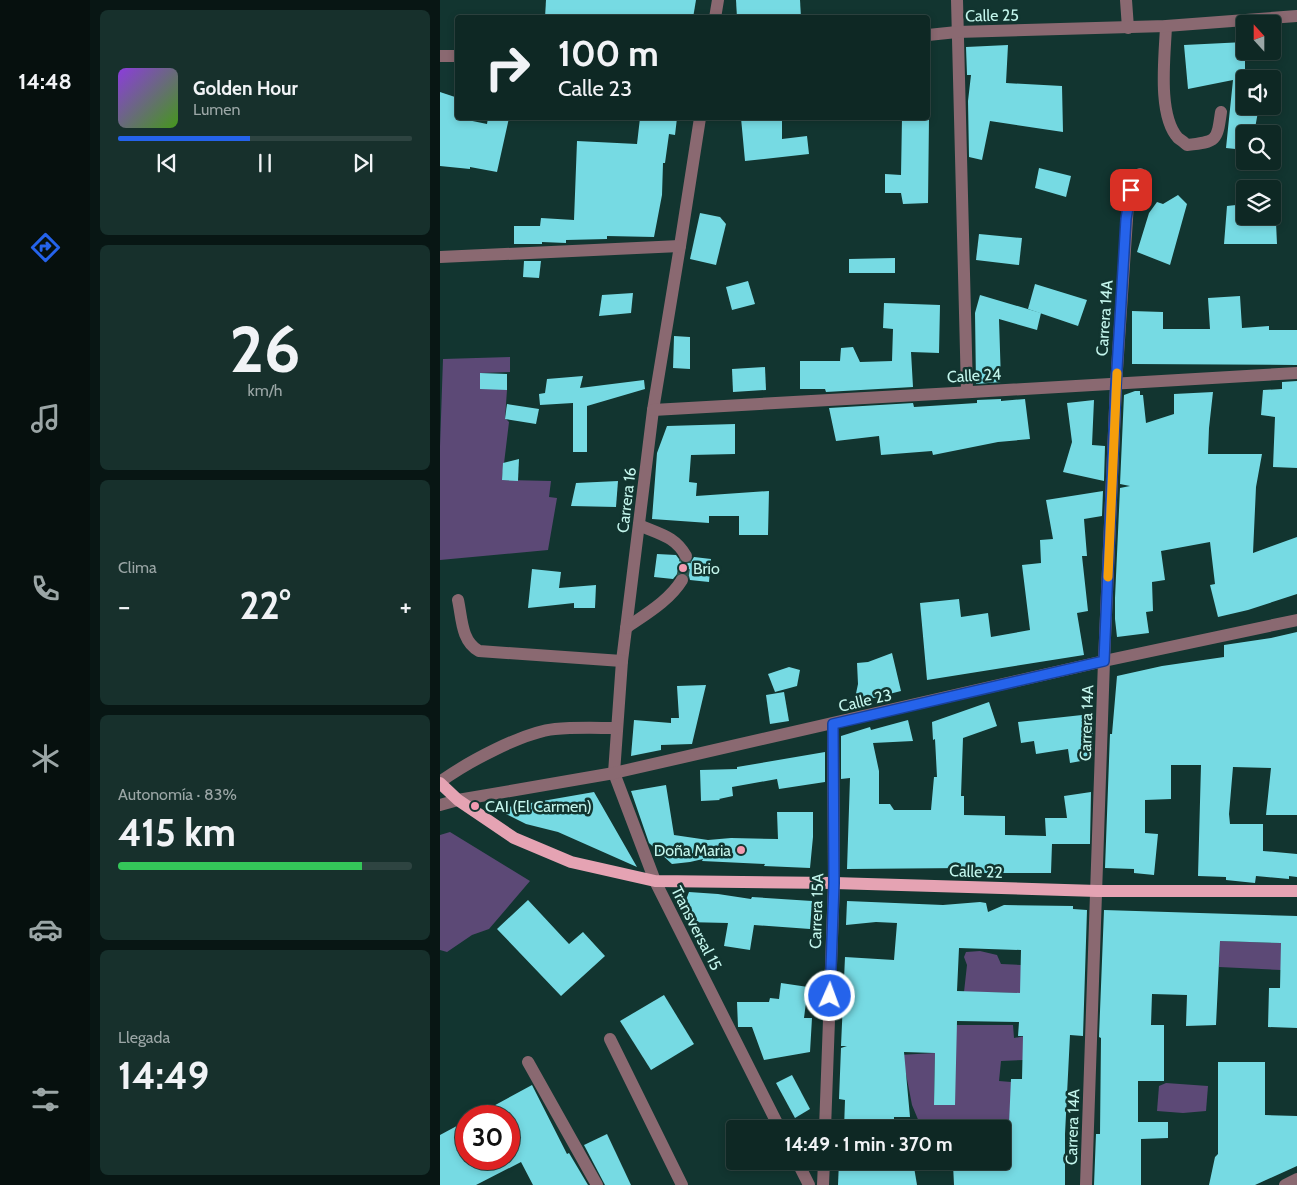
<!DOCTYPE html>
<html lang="es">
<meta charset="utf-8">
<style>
body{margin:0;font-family:Cabin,sans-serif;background:#17302c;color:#f1f3f6;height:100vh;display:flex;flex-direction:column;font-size:19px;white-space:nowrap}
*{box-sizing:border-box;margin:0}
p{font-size:16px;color:#9ba6a6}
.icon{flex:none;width:28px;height:28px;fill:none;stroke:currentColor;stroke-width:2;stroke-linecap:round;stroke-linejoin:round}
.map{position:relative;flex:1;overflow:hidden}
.drawer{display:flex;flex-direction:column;gap:10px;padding:10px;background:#081614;width:350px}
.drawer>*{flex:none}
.hud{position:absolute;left:15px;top:15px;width:475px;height:105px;border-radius:5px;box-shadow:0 2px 8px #0003,0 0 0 1px #2e4441;background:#0e2824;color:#f1f3f6;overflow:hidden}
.needle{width:32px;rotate:339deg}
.tools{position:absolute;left:796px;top:15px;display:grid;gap:10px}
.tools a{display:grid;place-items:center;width:45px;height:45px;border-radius:5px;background:#0e2824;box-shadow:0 2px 8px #0003,0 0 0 1px #2e4441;font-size:25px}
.speed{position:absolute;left:15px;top:1105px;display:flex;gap:10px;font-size:25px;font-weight:700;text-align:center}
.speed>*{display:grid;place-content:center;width:65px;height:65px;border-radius:50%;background:#0e2824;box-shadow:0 2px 8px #0003,0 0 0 1px #2e4441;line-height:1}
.speed .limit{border:8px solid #d22;background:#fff;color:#111}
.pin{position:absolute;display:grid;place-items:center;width:42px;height:42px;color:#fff;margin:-21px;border-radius:10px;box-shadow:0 2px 8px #0006}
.me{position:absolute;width:55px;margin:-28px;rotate:2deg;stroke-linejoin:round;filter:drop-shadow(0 0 4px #0008)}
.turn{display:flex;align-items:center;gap:18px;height:105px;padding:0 20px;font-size:22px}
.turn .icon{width:65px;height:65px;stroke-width:2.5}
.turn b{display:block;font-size:35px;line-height:42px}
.big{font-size:38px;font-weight:700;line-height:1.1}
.drawer .widget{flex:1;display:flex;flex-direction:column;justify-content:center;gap:8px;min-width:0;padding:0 18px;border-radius:8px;background:#17302c}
.drawer .dial{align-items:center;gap:0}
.dial b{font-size:65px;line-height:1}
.song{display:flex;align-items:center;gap:15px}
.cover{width:60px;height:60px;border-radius:8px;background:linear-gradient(135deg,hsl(270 70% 55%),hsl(100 70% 35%))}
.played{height:5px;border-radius:2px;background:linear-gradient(90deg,#2563eb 45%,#2e4441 45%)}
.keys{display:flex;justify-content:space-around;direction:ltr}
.heat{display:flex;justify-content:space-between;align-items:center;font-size:28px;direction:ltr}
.charge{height:8px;border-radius:4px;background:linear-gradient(90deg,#34c759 83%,#2e4441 0)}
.trip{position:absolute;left:286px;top:1120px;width:285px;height:50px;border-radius:5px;background:#0e2824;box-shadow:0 2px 8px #0003,0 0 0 1px #2e4441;font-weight:700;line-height:50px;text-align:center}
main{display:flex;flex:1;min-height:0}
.tab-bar{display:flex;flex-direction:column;width:90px;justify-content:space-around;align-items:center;background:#06100e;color:#9ba6a6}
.tab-bar .icon{width:35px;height:35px}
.tab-bar .active{color:#2563eb}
.tab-bar b{font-size:22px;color:#f1f3f6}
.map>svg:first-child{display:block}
.green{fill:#5c4976}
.building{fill:#76dae3;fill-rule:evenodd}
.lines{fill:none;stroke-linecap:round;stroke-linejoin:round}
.minor-tunnel{stroke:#2d524c;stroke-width:12;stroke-dasharray:12 6;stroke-linecap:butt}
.minor{stroke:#8a6971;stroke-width:12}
.major{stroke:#e5a3b3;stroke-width:12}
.route-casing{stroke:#184099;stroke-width:12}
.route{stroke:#2563eb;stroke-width:9}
.slow{stroke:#f59e0b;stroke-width:9}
.poi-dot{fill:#f29ab0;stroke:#123530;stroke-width:2}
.labels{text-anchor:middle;stroke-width:5;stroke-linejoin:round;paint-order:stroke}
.street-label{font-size:16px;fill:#c4f6ed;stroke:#123530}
.poi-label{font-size:16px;fill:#c4f6ed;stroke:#123530;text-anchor:start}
</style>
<main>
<nav class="tab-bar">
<b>14:48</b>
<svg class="icon active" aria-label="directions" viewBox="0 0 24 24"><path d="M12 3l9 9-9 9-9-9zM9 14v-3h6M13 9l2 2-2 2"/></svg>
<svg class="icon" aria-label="music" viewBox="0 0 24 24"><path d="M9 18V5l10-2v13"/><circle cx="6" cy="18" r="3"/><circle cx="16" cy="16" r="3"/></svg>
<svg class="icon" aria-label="phone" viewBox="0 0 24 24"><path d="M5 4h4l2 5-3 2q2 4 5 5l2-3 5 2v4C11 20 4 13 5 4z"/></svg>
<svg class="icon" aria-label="climate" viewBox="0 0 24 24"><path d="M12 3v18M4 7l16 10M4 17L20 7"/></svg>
<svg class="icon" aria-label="car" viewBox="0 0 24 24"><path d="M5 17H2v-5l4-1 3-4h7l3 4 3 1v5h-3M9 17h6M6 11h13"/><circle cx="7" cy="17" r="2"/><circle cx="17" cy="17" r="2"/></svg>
<svg class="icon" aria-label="filters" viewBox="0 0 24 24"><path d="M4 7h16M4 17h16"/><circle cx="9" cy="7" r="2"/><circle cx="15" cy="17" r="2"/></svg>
</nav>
<section class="drawer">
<div class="widget">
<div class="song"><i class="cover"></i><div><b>Golden Hour</b><p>Lumen</p></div></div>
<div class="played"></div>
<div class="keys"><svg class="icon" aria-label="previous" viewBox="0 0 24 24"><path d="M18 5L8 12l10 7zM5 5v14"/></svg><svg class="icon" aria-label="pause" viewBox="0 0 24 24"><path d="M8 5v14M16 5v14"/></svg><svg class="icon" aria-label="next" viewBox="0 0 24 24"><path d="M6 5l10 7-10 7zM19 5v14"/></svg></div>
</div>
<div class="widget dial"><b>26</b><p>km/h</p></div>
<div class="widget"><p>Clima</p>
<div class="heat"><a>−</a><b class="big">22°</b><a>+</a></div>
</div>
<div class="widget"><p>Autonomía · 83%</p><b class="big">415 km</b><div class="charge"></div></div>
<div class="widget"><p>Llegada</p><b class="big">14:49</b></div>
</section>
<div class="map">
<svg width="857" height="1185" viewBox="0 0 857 1185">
<rect width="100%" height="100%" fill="#123530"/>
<g class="green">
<path d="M70,357v15l-29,1 26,17 -2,28 4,4 -7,58 49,1 -2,16 8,1 -9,52 -108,10v-114l3,-87z"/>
<path d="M10,832l80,49 -41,48 -17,6 -25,17 -7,-2v-115z"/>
<path d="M780,941l61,2v27l-62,-3z"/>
<path d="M540,951l17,4 4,9 20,1v28l-57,-1 3,-27 -3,-8 2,-5z"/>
<path d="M517,1025h56l1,13 11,-2 -2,24 -22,1 -2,20 12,1 1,56 -3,9 12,17c-16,0 -62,4 -73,-3h54v-32h-80l-10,-24 -6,-31 -7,-19 36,-2 -1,52z"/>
<path d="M726,1083l42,3 -2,25 -23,2 -26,-2 2,-25z"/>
</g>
<g class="building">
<path d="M106,0h150l-3,18h-148z"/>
<path d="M296,0h64l1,18h-64z"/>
<path d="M805,42v64h14l-5,28h-9v16l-19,-2 7,-68 -45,9 -4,-44z"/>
<path d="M568,45l-2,38 56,3 1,46 -73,-11 -8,39 -13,-3 -1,-56 3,-26h-4l-1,-28z"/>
<path d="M0,92l18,6v20l29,6 1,-6h21l-12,54 -27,-5v2l-30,-3z"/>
<path d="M200,118h37l-2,17 -6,-1 -4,29h-2l-1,32 -8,42 -47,-1v3l-41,1v3l-24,-1v2h-28v-18h26l1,-8 33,2 3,-79 60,3z"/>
<path d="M301,118h41v21l25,-3 2,18 -64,7z"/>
<path d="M462,118h27l-1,85 -25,1 -2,-11h-16v-19l16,1z"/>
<path d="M599,168l32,8 -5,21 -31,-9z"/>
<path d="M738,195l9,9 -17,61 -33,-13 12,-39 8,-11 6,2z"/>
<path d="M832,201h3l2,43h-53l3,-38 18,-2v12h27z"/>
<path d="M260,213l20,4 6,7 -10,41 -26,-6z"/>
<path d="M539,234l43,4 -3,27 -43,-5z"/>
<path d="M455,258v15h-46v-14z"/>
<path d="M84,261h17l-2,17 -16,-1z"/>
<path d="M308,281l7,23 -23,6 -6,-23z"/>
<path d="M595,284l52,16 -9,26 -50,-17z"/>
<path d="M193,293l-2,20 -32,3 3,-21z"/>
<path d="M540,295l61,18 -4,17 -38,-11 2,63 -25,2 -1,-71z"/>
<path d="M800,296l2,32 27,-2v4h28v35l-165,-1v-53l31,1v17h47l-2,-31z"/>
<path d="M444,303l56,2 -1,48 -28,-1 2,35 -87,5 -1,-3h-25v-28h40l1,-13 12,-1 7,15 32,-1 1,-32 -10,-1z"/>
<path d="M234,336l16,1v32l-17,-1z"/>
<path d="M325,367l1,23 -33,2 -1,-23z"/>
<path d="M40,373l27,1v16l-27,-1z"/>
<path d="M143,376l-3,12 64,-8 1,9 -58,17v46h-14v-49l-33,2 -1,-11 6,-1 2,-14z"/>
<path d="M857,381v87l-24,-1 2,-50 -14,-2 2,-25 19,-1v-7z"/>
<path d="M695,391h5v4h3l3,28 28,-9v-20l39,-2 -4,36 -1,26h54l-6,33 -3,66 44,-16v57l-49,16 -30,7 -8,-32 5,-1 -5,-42 -49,9 4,29 -13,2 1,29 -7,1 3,21 -32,4 -2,-18v-21l5,-110 10,-2 -10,-2 4,-89z"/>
<path d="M561,399v2l24,-2 5,40 -32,3 -65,13 -1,-4 -51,4 -2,-19 -43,5 -7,-33 84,-5 1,4 63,-4v-3z"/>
<path d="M654,400l-2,45 13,1 -1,35 -41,-9 9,-30 -5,-39z"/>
<path d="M67,404l32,5 -3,15 -31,-5z"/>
<path d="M295,424v30l-44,1 -2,27 8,1 -1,13 73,-5 -1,44h-29v-19h-30v7l-57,-4 5,-66 10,-27z"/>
<path d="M79,459l-1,22 -16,-1 1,-17z"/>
<path d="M178,481l-2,26 -45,-1 5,-23z"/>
<path d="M663,491l-1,25 -18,3 3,37h-5l6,55 -11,2 7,42 -157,25 -7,-77 39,-4 2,18 27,-4 3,24 39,-7 -8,-65 19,-2 -1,-23 13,-1 -7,-39z"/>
<path d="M217,554l19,1 6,8 4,1 5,-2 3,-5 17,2 -2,23 -19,-2 -1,-4 -6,-4 -5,1 -5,6 -19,-2z"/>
<path d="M92,569l29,3 -2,16 37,-3 -1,23h-21v-5l-46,5z"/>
<path d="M857,632v183h-31l5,-47 -38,-1 -4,47 1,10h33v27l34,3v23l-8,-1v3l-33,-3 -1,7 -29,-3v-3l-28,-1 3,-111h-30v34l-26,1v33l13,1 -4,41 -20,-2v-4l-29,-1 5,-134h2l5,-58 45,-10 62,-9v-12l47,-7z"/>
<path d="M452,653l9,38 -47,12 4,-19 -1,-21 11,-1z"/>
<path d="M349,667l11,3 -3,16 -22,6 -7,-18z"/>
<path d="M266,685l-14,59 -31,1v5l-30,6 3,-36 37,3v-5h8l-2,-32z"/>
<path d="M344,692l5,29 -19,3 -4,-29z"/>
<path d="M549,702l8,24 -34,12 -2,58h3v19l41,1v19l41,1 -1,-18h22l-3,-22 27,-4 -1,52h-38l-1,29h-87v-5l-117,1 3,-91 -9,1v-43l29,-9 1,3 37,-10 5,21 -40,2 6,28v33h11l4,6h37l3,-33h3l-2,-38 -2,1 -1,-18z"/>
<path d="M642,715l3,18h8l-1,26 -22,4 -2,-14 -32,5 -2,-13 -13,2 -3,-21z"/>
<path d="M385,752v30l-46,7 -2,-10 -45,8 1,9 -14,3 1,1 -19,1 -1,-31 37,-1v-2z"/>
<path d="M226,785l8,50 34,5 23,-2 47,1 -1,-27h36v25l-3,31 -46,-2 1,-2 -63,-3 1,-2 -13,3 -18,2 -23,-21 -18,-52z"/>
<path d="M154,792l43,75 -79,-35 -32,-8 -30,-15z"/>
<path d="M249,892l29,2 33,5 1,-2 60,4 -2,28 -56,-4 -4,25 -26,-4 4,-23 -43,-1 -1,-17z"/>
<path d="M88,900l41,44 14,-12 22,24 -44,40 -64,-67z"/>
<path d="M407,901l96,4 37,-3 6,1 2,9 16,-7 69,1v3l14,1 -4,126 -13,-1 -5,99v51h-111l-1,-21h26v3l31,-3 -1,-40 2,-45h11l1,-43h-5l1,-14 -62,-1 -2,84h-21l1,-52 -31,-1 6,65h-16v12h-50l1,-29 -6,-1 2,-51 6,-2h-6l4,-89 49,3 3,-37 -21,-1 -30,3zM519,948l62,2 -1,43 -63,-2z"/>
<path d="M664,910l193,6v112l-29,-1 1,-39h11l1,-45 -61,-2 -4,84 -30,1 1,-31 -35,-1 -1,31h13v56h-26v41h30v16l-27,1v46h-47l2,-51h4l1,-96 -2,-1z"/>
<path d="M341,983l27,4 -4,31h8l-2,34 -46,8 -12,-33h-14l-1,-25h32l1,-4 9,1z"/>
<path d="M224,995l30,49 -43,26 -31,-49z"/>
<path d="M778,1062h47v53l32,1v50l-42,19h-46l6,-28 3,-3z"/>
<path d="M352,1075l18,34 -15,9 -19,-35z"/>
<path d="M92,1085l35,69 2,-1 19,32h-55l-12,-23 -45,23h-36v-50l26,-14v38h43v-43h-34z"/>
<path d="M167,1134l24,51h-26l-21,-40z"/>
<path d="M399,1161h74l4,24h-79z"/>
</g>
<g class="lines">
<path class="minor-tunnel" d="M242,580l4,-24"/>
<g class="minor">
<path d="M517,0l10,391"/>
<path d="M686,0l2,28"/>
<path d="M275,18l3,-18"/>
<path d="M726,26c-1,29 -9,89 12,112 3,2 6,4 9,7 30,-3 30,-4 34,-33"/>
<path d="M488,35l29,-3 209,-6 131,-10"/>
<path d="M0,56h18"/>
<path d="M260,118l-20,128 -27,164 -31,251 -8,112 41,108 125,248"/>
<path d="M0,257l240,-11"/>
<path d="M213,410c215,-13 429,-23 644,-37"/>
<path d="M199,525c20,9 36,11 47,31"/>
<path d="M18,600c4,18 3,41 21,51l143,10"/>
<path d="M186,628c20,-14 43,-27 56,-48"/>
<path d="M0,782c26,-19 83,-50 115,-53 20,-2 42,-1 62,-1"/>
<path d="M0,805l18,-5 156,-27 490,-112 193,-41"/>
<path d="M170,1039l72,146"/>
<path d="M88,1062l69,123"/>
<path d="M385,1129l9,-246 -1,-159"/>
<path d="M357,1161l12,24"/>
<path d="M383,1185l1,-24"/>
<path d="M646,1185l18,-524 12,-276 12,-181 3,-14 9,-16"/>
<path d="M845,1185l12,-6"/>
</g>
<path class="major" d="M0,783l18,17 56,38 57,24 84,19 179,2 263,8h200"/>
</g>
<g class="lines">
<g class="route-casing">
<path id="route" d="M390,996l4,-113 -1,-159 271,-63 12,-276 10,-166 5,-29"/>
</g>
<use href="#route" class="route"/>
<path class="slow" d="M668,577l9,-204"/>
</g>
<g class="poi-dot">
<circle cx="243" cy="568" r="5"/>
<circle cx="35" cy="806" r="5"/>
<circle cx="301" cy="850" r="5"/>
</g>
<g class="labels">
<g class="street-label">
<text transform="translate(552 15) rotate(-1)" y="6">Calle 25</text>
<text transform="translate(664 318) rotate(-86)" y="6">Carrera 14A</text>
<text transform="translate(534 375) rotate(-3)" y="6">Calle 24</text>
<text transform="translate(186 500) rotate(-83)" y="6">Carrera 16</text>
<text transform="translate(425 700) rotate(-13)" y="6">Calle 23</text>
<text transform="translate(646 723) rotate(-88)" y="6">Carrera 14A</text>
<text transform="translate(536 871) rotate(2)" y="6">Calle 22</text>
<text transform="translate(376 911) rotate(-88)" y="6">Carrera 15A</text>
<text transform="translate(257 928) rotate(63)" y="6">Transversal 15</text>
<text transform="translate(632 1127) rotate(-88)" y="6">Carrera 14A</text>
</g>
<g class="poi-label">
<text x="253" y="574">Brio</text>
<text x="45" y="812">CAI (El Carmen)</text>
<text x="291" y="856" text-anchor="end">Doña Maria</text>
</g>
</g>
</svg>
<div class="tools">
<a><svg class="needle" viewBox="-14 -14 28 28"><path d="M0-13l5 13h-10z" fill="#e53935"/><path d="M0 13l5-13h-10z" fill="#9ba6a6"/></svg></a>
<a><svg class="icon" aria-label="sound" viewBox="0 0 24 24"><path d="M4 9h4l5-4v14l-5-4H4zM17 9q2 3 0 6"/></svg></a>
<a><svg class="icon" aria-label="search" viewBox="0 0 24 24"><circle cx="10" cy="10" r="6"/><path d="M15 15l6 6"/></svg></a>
<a><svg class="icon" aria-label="layers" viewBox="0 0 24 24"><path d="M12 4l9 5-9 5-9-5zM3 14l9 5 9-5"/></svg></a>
</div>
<div class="speed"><div class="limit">30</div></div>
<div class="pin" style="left:691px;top:190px;background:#d93025"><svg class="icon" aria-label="arrive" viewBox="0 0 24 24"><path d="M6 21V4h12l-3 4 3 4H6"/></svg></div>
<svg class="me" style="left:390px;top:996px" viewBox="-20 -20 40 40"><circle r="17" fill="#2563eb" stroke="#fff" stroke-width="3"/><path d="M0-11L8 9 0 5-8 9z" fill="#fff"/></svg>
<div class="trip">14:49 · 1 min · 370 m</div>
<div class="hud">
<div class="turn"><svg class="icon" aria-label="right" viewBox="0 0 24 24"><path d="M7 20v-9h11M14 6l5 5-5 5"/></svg><div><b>100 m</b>Calle 23</div></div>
</div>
</div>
</main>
